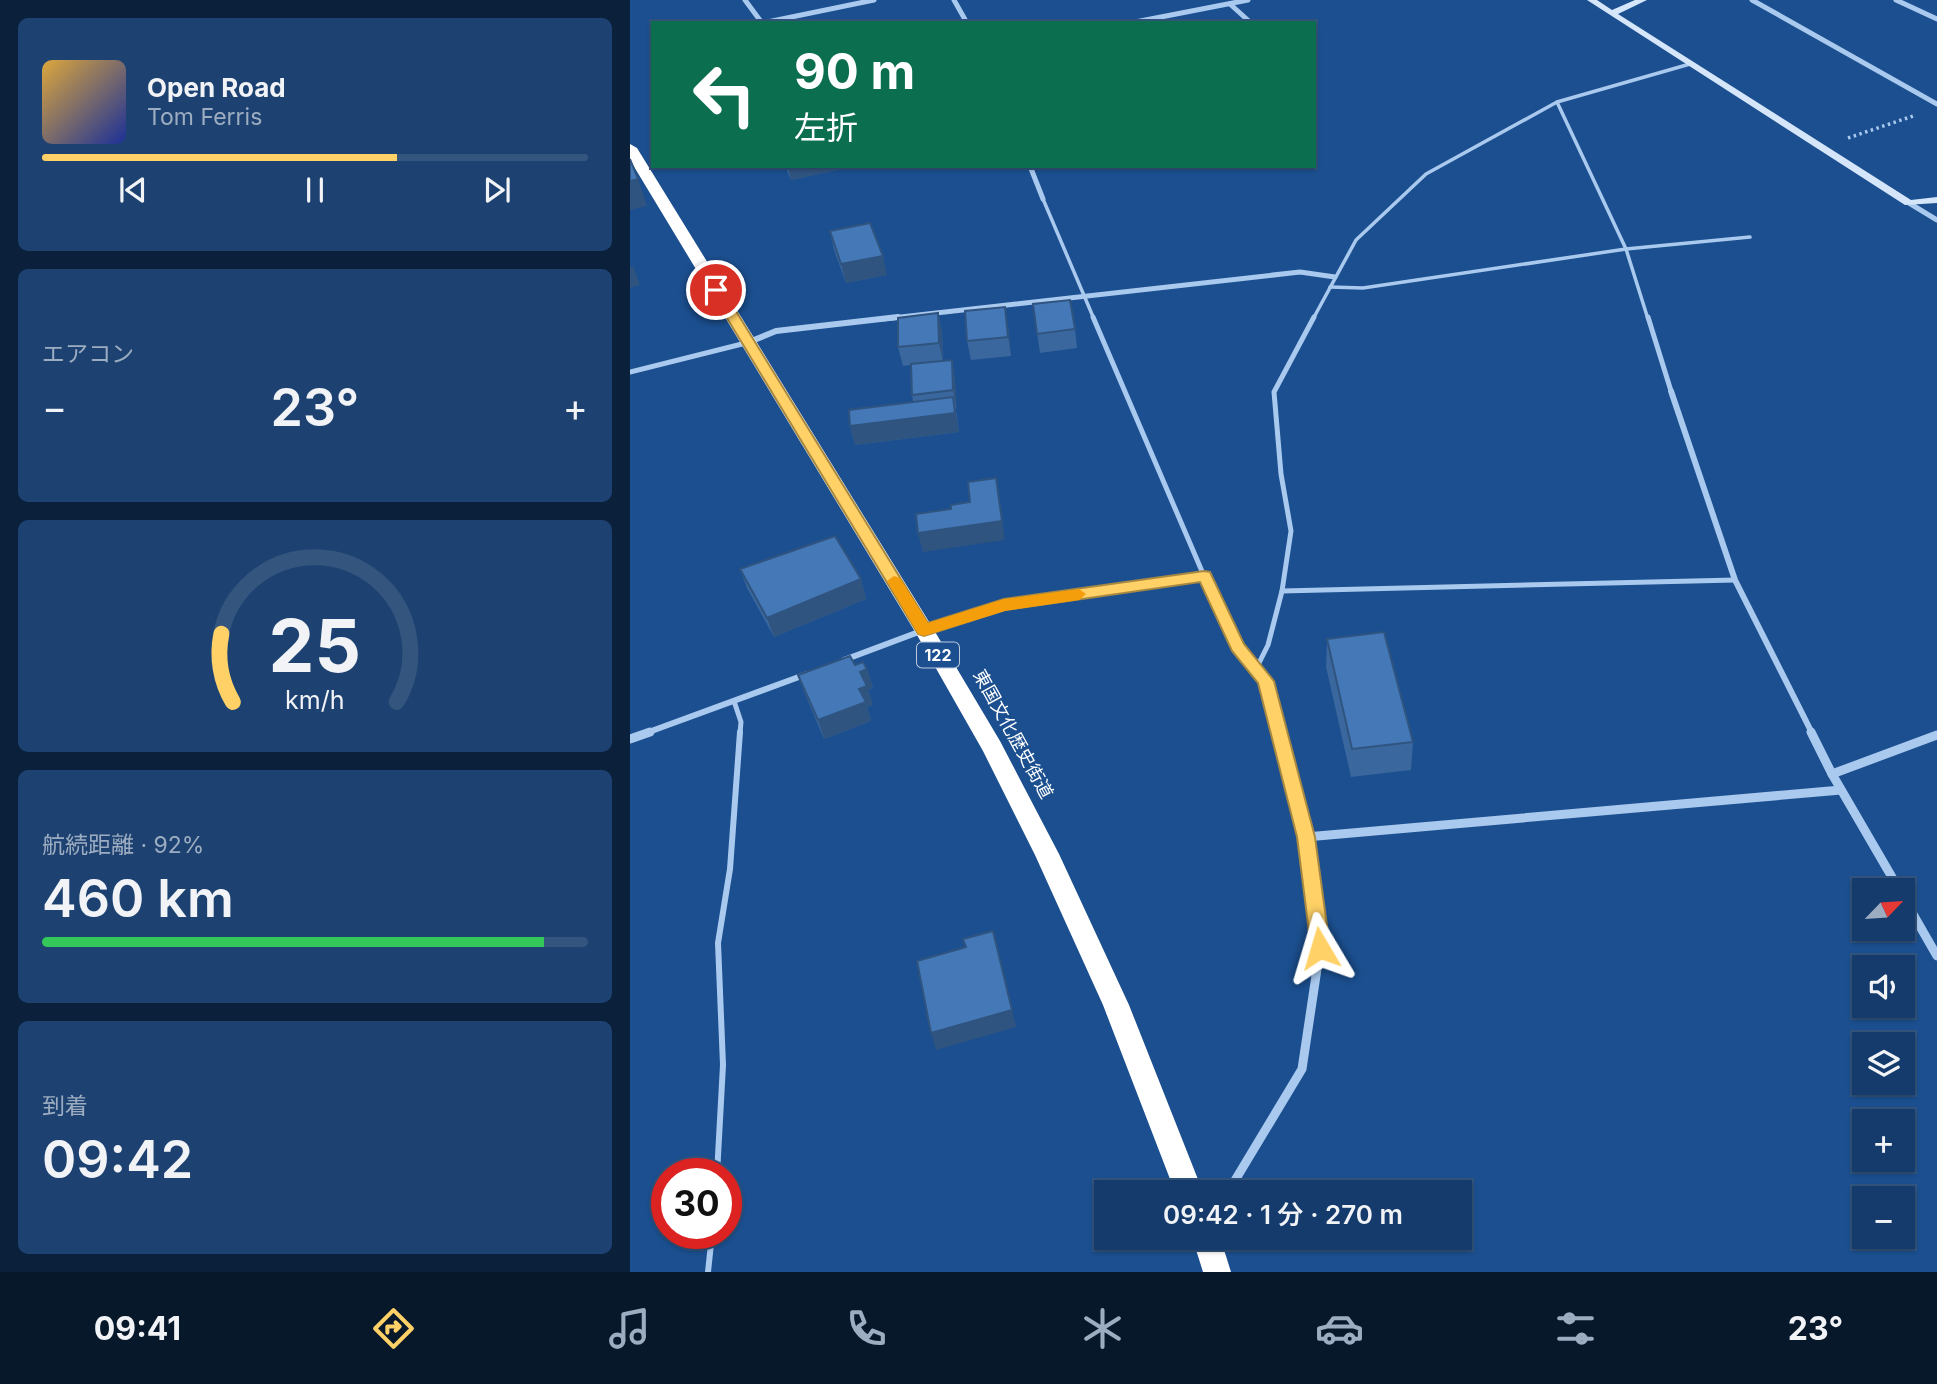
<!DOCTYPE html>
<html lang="ja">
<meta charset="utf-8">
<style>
body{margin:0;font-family:Inter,"Noto Sans JP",sans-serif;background:#1d4271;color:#f1f3f6;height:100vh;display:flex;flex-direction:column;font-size:26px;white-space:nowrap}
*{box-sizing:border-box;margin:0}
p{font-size:23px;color:#9dadc1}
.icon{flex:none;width:38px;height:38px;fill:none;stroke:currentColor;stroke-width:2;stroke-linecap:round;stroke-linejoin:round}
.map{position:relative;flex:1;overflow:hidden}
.details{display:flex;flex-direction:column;gap:18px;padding:18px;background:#0b203b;width:630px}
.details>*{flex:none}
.banner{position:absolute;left:21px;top:21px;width:665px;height:147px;border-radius:0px;box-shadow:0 2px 5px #0004,0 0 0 2px #33557e;background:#0b6e4f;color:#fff;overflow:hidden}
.needle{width:46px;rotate:65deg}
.tools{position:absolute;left:1222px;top:878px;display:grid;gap:14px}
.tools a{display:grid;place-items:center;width:63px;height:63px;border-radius:0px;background:#143b6b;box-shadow:0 2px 5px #0004,0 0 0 2px #33557e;font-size:35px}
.speed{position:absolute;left:21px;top:1158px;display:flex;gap:14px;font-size:35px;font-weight:700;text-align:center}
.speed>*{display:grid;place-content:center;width:91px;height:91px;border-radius:50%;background:#143b6b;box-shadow:0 2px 5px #0004,0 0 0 2px #33557e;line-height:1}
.speed .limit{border:10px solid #d22;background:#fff;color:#111}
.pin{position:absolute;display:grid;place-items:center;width:60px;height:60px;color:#fff;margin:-30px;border:4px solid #fff;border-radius:50%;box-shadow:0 2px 7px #0007}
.me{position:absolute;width:77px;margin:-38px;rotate:353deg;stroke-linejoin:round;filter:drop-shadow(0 0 5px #0008)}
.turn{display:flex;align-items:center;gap:24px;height:147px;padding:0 28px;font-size:32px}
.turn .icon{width:91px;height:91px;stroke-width:2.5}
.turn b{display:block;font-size:49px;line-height:60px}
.big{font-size:52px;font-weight:600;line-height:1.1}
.details .card{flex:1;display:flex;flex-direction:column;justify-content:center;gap:10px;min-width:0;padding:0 24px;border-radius:10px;background:#1d4271}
.details .dial{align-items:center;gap:0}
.dial svg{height:182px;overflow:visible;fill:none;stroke:#33557e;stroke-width:7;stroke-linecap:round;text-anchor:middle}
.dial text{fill:#f1f3f6;stroke:none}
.song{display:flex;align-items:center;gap:21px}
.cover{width:84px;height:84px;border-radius:10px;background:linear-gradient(135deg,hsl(40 70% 55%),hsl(230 70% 35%))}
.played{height:7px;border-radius:4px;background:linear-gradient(90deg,#ffd166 65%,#33557e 65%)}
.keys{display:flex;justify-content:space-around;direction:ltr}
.heat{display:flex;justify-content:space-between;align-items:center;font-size:38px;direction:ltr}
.charge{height:10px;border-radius:5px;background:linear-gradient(90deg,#34c759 92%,#33557e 0)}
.trip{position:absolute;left:464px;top:1180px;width:378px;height:70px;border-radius:0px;background:#143b6b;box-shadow:0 2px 5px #0004,0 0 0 2px #33557e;font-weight:600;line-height:70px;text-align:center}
.tabs{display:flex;height:112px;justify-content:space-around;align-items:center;background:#08182b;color:#9dadc1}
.tabs .icon{width:49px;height:49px}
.tabs .selected{color:#ffd166}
.tabs b{font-size:32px;color:#f1f3f6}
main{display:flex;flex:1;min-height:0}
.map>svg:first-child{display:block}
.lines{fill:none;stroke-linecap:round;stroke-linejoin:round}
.path{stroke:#a9c9ee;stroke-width:3.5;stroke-dasharray:2.5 3.5;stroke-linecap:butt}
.lane-far2{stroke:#a9c9ee;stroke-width:3.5}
.lane-far1{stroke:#a9c9ee;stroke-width:5}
.lane{stroke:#a9c9ee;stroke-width:6}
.street-far2{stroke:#a9c9ee;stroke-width:5}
.street-far1{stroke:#a9c9ee;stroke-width:6}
.street{stroke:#a9c9ee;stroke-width:9}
.secondary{fill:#d6e6fa;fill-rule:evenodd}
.highway{fill:#fff;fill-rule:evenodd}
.wall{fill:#3a679d}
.shaded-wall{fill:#305480}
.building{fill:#4478b7;stroke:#305480;stroke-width:2}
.route{fill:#ffd166;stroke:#a68842;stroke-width:2}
.slow{fill:#f59e0b}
.labels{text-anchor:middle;stroke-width:5;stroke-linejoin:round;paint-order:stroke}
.shield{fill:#1b4f8f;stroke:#bbcadd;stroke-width:2}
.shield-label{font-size:16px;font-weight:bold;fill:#fff}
.street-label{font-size:18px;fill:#fff;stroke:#1b4f8f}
</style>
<main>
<section class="details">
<div class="card">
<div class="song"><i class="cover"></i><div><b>Open Road</b><p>Tom Ferris</p></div></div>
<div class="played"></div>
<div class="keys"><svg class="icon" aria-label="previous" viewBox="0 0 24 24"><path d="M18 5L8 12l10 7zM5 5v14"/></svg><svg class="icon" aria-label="pause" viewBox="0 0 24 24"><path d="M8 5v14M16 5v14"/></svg><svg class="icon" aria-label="next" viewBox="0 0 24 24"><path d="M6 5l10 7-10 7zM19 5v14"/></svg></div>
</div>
<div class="card"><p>エアコン</p>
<div class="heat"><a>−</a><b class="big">23°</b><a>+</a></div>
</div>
<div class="card dial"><svg viewBox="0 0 100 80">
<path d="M14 69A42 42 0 1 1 86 69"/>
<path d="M14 69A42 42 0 0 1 9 39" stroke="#ffd166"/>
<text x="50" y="56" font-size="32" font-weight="700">25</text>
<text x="50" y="72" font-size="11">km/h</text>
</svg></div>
<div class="card"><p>航続距離 · 92%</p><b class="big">460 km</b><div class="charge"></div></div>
<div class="card"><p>到着</p><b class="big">09:42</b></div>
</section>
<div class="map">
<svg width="1307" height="1272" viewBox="0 0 1307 1272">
<rect width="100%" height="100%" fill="#1b4f8f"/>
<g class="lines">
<path class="path" d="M1218,138l68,-23"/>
<g class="lane-far2">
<path d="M927,102l69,147 22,70"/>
<path d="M413,199l51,120"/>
<path d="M700,287l33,1 263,-39 124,-12"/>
<path d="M683,319l43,-79 70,-66 131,-72 133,-38"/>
</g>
<g class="lane-far1">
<path d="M463,317l111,259 34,71 19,20 11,-22 14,-54 9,-60 -10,-57 -7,-82 40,-75"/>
<path d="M1018,317l23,74"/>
<path d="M0,372l116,-29"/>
<path d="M652,591l453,-11"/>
<path d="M297,629l77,-24 200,-29"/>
<path d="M104,701l7,21 -1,11"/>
</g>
<g class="lane">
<path d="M87,1174l6,-109 -5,-122 12,-74 10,-137"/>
<path d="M78,1272l4,-38"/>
</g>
<g class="street-far2">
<path d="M115,0l17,23 112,-23"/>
<path d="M324,0l13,23"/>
<path d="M1122,0l185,104"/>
<path d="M1266,0l41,19"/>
<path d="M600,4l21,19"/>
<path d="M500,23l118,-23"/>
<path d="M400,166l13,33"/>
<path d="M1279,203l28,17"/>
<path d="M253,319l417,-47 35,5"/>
</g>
<g class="street-far1">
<path d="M119,342l27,-11 122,-14"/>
<path d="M1041,391l64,189 77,153"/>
<path d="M214,660l80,-30"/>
<path d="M627,667l9,15 13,51"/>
<path d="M16,733l161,-59"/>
</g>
<g class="street">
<path d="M1181,732l21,42 68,117"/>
<path d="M0,739l20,-7"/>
<path d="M1202,774l105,-39"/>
<path d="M676,837l535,-47"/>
<path d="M1272,895l35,61"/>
<path d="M598,1192l74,-123 18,-120 -14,-112 -27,-105"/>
</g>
<path class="secondary" d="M957,0h10l15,10 23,-10h12l-29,14 293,186 26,-3v6l-32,2z"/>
<g class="highway">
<path d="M0,144l7,4 294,477 69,116 59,113 70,151 74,187h-28l-72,-187 -68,-150 -52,-104 -66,-116 -287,-475z"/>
<path d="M562,1237h28l11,35h-28z"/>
</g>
</g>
<g class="wall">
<path d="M155,166h71l-65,14z"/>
<path d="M200,231l57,44 -41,8 -12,-33z"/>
<path d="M403,304l42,25 2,19 -37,5z"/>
<path d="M308,313l4,19 1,29 9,-1 3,19 1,31 3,22 -104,13 -5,-19 63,-24 -1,-7 -1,-30 -8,1 -5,-19z"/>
<path d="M378,326l3,30 -40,4 -4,-19z"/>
<path d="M110,569l121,10 5,20 -92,38 -27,-49z"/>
<path d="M697,639l86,103 -2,28 -60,7 -25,-110z"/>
<path d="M225,665l12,4 6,19 -5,2 5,15 -6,2 4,14 -47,18 -19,-45 -7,-19z"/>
</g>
<g class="shaded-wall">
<path d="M158,166h68l-65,14z"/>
<path d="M8,179l9,27 -17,4v-29z"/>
<path d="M253,256l4,19 -41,8 -5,-19z"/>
<path d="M3,266l7,19 -10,3v-21z"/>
<path d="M375,307l3,19 3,30 -3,-19z"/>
<path d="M308,313l4,19 1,30 -4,-19z"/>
<path d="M322,360l3,19 2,31 -4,-20z"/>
<path d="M323,397l6,35 -104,13 -5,-19z"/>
<path d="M366,478l9,62 -82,12 -5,-19 84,-12z"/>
<path d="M231,579l5,20 -92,38 -7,-19z"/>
<path d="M237,669l6,19 -5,2 5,15 -6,2 4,14 -47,18 -6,-19 41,-31 1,-17z"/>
<path d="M363,931l23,96 -80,23 -5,-17z"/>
</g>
<g class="building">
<path d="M0,159l8,20 -8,2z"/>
<path d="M240,223l13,33 -42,8 -11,-33z"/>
<path d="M440,300l5,29 -38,5 -4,-30z"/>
<path d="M375,307l3,30 -41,4 -2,-30z"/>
<path d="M308,313l1,30 -41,4v-29z"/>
<path d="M322,360l1,30 -41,5 -1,-31z"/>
<path d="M323,397l2,16 -105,13 -1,-16z"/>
<path d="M366,478l6,43 -84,12 -2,-19 35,-5v-4l19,-3 -2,-20z"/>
<path d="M205,536l26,43 -94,39 -27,-49z"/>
<path d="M754,632l29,110 -61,7 -25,-110z"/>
<path d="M220,656l5,9 8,-3 4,7 -7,3 7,14 -8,3 7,13 -48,18 -20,-45z"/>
<path d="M363,931l19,79 -81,23 -14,-72 49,-14 -3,-8z"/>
</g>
<path class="route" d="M86,286l7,4 205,333 76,-24 200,-28 6,1 34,72 30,37 41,156 15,111 -3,6 -7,3 -6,-3 -3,-6 -14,-111 -39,-154 -26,-32 -32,-69 -195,28 -81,26 -6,-2 -208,-344z"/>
<path class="slow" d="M264,576l6,2 28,45 76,-24 75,-10 7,5 -7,6 -74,11 -81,25 -6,-2 -31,-53z"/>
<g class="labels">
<rect class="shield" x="287" y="642.5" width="42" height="25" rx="5"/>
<g class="shield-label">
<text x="308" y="661">122</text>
</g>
<g class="street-label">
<text transform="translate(383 734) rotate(61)" y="6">東国文化歴史街道</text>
</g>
</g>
</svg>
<div class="tools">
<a><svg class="needle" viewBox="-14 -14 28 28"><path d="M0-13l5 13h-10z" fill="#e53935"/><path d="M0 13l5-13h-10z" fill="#9dadc1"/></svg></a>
<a><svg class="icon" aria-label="sound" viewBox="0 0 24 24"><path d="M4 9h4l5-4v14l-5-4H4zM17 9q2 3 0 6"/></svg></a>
<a><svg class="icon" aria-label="layers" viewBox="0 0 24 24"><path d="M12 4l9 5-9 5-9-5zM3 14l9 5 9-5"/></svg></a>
<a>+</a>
<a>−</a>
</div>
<div class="speed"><div class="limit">30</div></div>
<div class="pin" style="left:86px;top:290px;background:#d93025"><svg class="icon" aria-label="arrive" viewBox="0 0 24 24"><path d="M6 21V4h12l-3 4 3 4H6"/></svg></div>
<svg class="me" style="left:690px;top:948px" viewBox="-20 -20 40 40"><path d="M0-17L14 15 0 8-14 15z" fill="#ffd166" stroke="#fff" stroke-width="4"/></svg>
<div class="trip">09:42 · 1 分 · 270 m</div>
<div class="banner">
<div class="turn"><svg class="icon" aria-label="left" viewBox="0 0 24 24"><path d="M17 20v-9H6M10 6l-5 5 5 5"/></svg><div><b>90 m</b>左折</div></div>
</div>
</div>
</main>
<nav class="tabs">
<b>09:41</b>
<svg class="icon selected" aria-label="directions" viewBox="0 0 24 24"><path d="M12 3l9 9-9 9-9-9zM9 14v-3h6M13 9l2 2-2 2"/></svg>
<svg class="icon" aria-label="music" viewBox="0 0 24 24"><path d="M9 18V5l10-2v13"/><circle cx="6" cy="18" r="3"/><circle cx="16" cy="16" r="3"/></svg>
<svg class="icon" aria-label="phone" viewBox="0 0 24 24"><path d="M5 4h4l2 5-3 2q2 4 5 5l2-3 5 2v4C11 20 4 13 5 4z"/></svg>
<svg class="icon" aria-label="climate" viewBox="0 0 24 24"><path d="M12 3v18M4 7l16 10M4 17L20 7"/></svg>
<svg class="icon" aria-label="car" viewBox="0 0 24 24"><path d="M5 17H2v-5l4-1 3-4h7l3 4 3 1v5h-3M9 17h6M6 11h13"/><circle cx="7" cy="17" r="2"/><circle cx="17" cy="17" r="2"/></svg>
<svg class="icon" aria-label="filters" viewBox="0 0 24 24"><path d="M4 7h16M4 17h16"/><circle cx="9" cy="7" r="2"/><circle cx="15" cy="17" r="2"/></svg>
<b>23°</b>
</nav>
